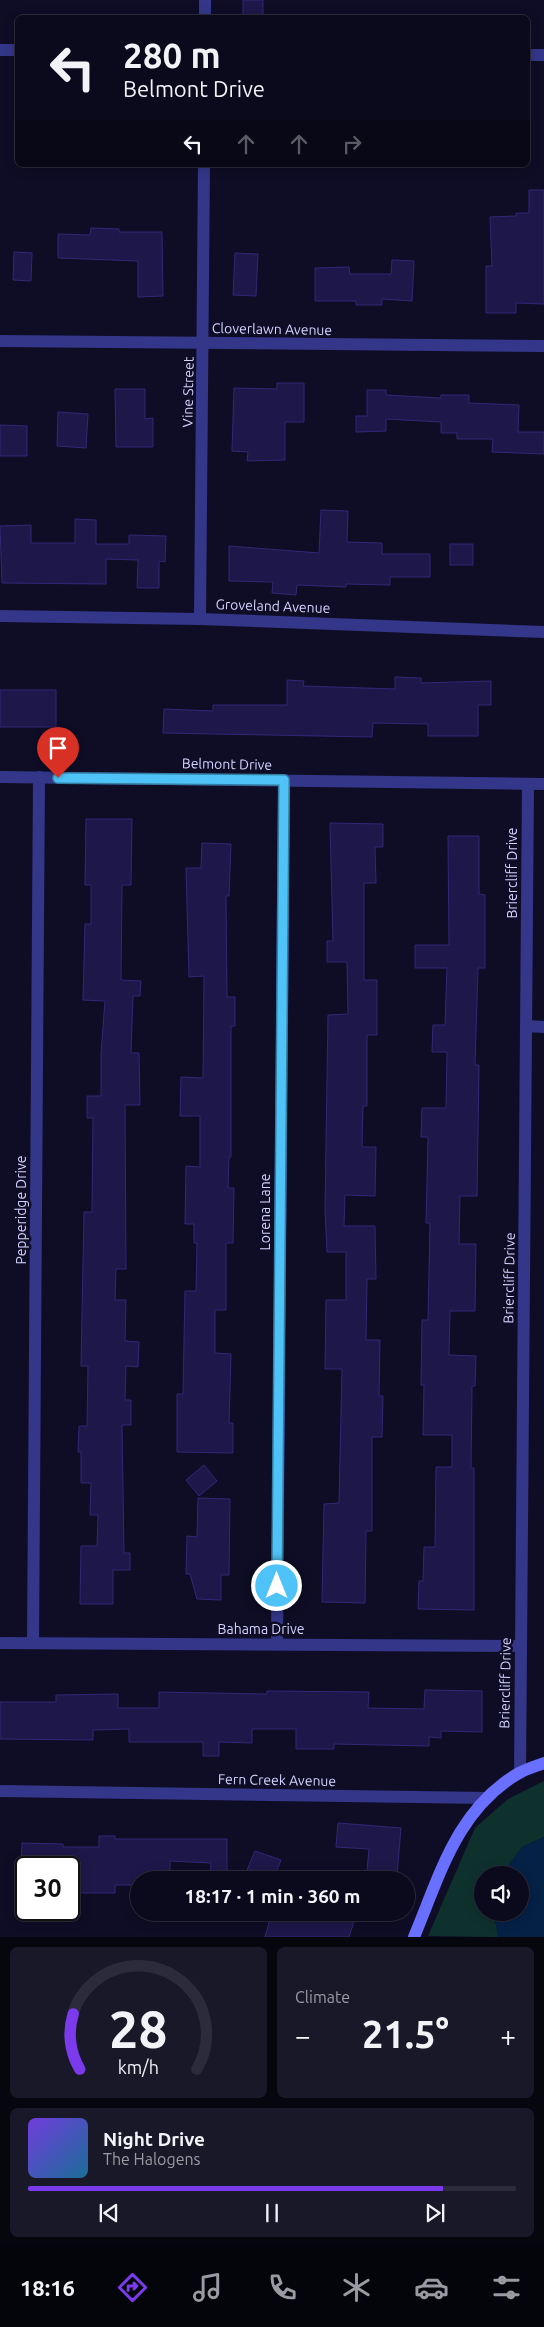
<!DOCTYPE html>
<meta charset="utf-8">
<style>
body{margin:0;font-family:Ubuntu,sans-serif;background:#191829;color:#f1f3f6;height:100vh;display:flex;flex-direction:column;font-size:19px;white-space:nowrap}
*{box-sizing:border-box;margin:0}
p{font-size:16px;color:#9a9aa3}
.icon{flex:none;width:28px;height:28px;fill:none;stroke:currentColor;stroke-width:2;stroke-linecap:round;stroke-linejoin:round}
.map{position:relative;height:1937px;overflow:hidden}
.details{display:flex;flex-direction:column;gap:10px;padding:10px;background:#06060f;flex:1}
.details>*{flex:none}
.hud{position:absolute;left:15px;top:15px;width:515px;height:152px;border-radius:8px;box-shadow:0 2px 12px #0003,0 0 0 1px #2b2b3b;background:#0b0a1c;color:#f1f3f6;overflow:hidden}
.tools{position:absolute;left:474px;top:1866px;display:grid;gap:10px}
.tools a{display:grid;place-items:center;width:55px;height:55px;border-radius:50%;background:#0b0a1c;box-shadow:0 2px 12px #0003,0 0 0 1px #2b2b3b;font-size:25px}
.speed{position:absolute;left:15px;top:1856px;display:flex;gap:10px;font-size:25px;font-weight:700;text-align:center}
.speed>*{display:grid;place-content:center;width:65px;height:65px;border-radius:50%;background:#0b0a1c;box-shadow:0 2px 12px #0003,0 0 0 1px #2b2b3b;line-height:1}
.speed .limit{border:2px solid #111;border-radius:8px;background:#fff;color:#111}
.pin{position:absolute;display:grid;place-items:center;width:42px;height:42px;color:#fff;margin:-51px -21px;border-radius:50% 50% 50% 0;rotate:-45deg;box-shadow:0 0 5px #0007}
.pin .icon{rotate:45deg}
.me{position:absolute;width:55px;margin:-28px;rotate:0deg;stroke-linejoin:round;filter:drop-shadow(0 0 4px #0008)}
.turn{display:flex;align-items:center;gap:18px;height:105px;padding:0 25px;font-size:22px}
.turn .icon{width:65px;height:65px;stroke-width:2.5}
.turn b{display:block;font-size:35px;line-height:42px}
.lanes{display:flex;align-items:center;height:48px;padding:0 25px;background:#0003;justify-content:center;gap:25px;direction:ltr}
.lanes .off{opacity:.35}
.big{font-size:38px;font-weight:700;line-height:1.1}
.details .widget{flex:1;display:flex;flex-direction:column;justify-content:center;gap:8px;min-width:0;padding:0 18px;border-radius:8px;background:#191829}
.details .dial{align-items:center;gap:0}
.dial svg{height:130px;overflow:visible;fill:none;stroke:#2b2b3b;stroke-width:7;stroke-linecap:round;text-anchor:middle}
.dial text{fill:#f1f3f6;stroke:none}
.song{display:flex;align-items:center;gap:15px}
.cover{width:60px;height:60px;border-radius:8px;background:linear-gradient(135deg,hsl(260 70% 55%),hsl(200 70% 35%))}
.played{height:5px;border-radius:2px;background:linear-gradient(90deg,#7c3aed 85%,#2b2b3b 85%)}
.keys{display:flex;justify-content:space-around;direction:ltr}
.heat{display:flex;justify-content:space-between;align-items:center;font-size:28px;direction:ltr}
.details .tiles{flex:1;display:grid;gap:10px;grid-template-columns:1fr 1fr}
.widget:last-child{grid-column:span 2}
.trip{position:absolute;left:130px;top:1871px;width:285px;height:50px;border-radius:25px;background:#0b0a1c;box-shadow:0 2px 12px #0003,0 0 0 1px #2b2b3b;font-weight:700;line-height:50px;text-align:center}
.dock{display:flex;height:80px;justify-content:space-around;align-items:center;background:#04040b;color:#9a9aa3}
.dock .icon{width:35px;height:35px}
.dock .on{color:#7c3aed}
.dock b{font-size:22px;color:#f1f3f6}
.map>svg:first-child{display:block}
.green{fill:#0f312d}
.water{fill:#052146}
.building{fill:#1e1749;stroke:#322777}
.lines{fill:none;stroke-linecap:round;stroke-linejoin:round}
.street{stroke:#343689;stroke-width:12}
.secondary{stroke:#696fff;stroke-width:12}
.route-casing{stroke:#337fa1;stroke-width:12}
.route{stroke:#4fc3f7;stroke-width:9}
.labels{text-anchor:middle;stroke-width:5;stroke-linejoin:round;paint-order:stroke}
.street-label{font-size:14px;fill:#d4d2ff;stroke:#0f0d26}
</style>
<div class="map">
<svg width="544" height="1937" viewBox="0 0 544 1937">
<rect width="100%" height="100%" fill="#0f0d26"/>
<path class="green" d="M544,1781v56l-22,10 -20,28h-20v37l12,1 4,24 -70,-1 47,-108 33,-29z"/>
<path class="water" d="M544,1837v100h-46l-4,-24 26,-1v-37h-18l20,-28z"/>
<g class="building">
<rect x="243" y="0" width="20" height="18"/>
<path d="M529,190h15v114l-28,-1v10h-30v-47h6l-2,-49 26,-1v-3h13z"/>
<path d="M91,228l28,1v3h43l1,64 -25,1v-36l-80,-3v-24l32,1z"/>
<path d="M14,252l18,1 -1,28 -18,-1z"/>
<path d="M235,253l23,1 -2,42 -23,-1z"/>
<path d="M392,260l22,1 -2,40 -30,-2v6h-26v-4h-41v-33l34,-1 1,7h41z"/>
<path d="M277,383h27v39h-19v38l-38,1 1,-9 -16,-1 2,-63 43,1z"/>
<path d="M115,389h30v30l8,-1v29h-37z"/>
<path d="M367,390h19v5l55,3v-3h28v8l50,2 -1,27h26v22l-52,-2 1,-13h-36v-6h-16v-11l-55,-3v12l-30,1v-16h11z"/>
<path d="M58,412l30,2 -2,34 -29,-2z"/>
<path d="M0,425l27,1v30h-27z"/>
<path d="M321,510l27,1 -1,31 35,1v11h48v23h-40v8l-44,-1v3l-49,-2 -1,10 -24,-2 1,-11 -44,-1v-35l90,7z"/>
<path d="M75,519l21,1v24h33v-9l37,1 -1,26 -6,-1v27h-22l1,-28 -32,-1v25l-104,-1 -2,-57 31,-1v18h44z"/>
<rect x="450" y="544" width="23" height="21"/>
<path d="M395,677l26,1v5l70,-2v24h-13v31h-50v-12l-55,-1 -1,14 -209,-4 1,-24 49,2v-6h74v-25l17,1 -1,5 92,3z"/>
<rect x="0" y="690" width="56" height="37"/>
<path d="M86,819h46l-1,66h-9l-1,95 20,1 -1,15h-7l-2,57h8l1,52h-15l1,164h-10l-1,31h11l-1,41 14,1 -1,25 -12,-1 -1,34h6v25h-9l2,128h6v17h-17v34h-33l1,-58h16l1,-31h-8l1,-32h-10v-31h-3l1,-26h8l1,-60h-7l3,-154h8l1,-94h-6v-22h14v-42l4,-53 -22,-1 2,-76h6v-39h-6z"/>
<path d="M330,823l53,1v23h-8l1,36h-12v97h13v55h-10v71h-4l-1,41h14l-1,49 -30,-1 -1,31h31l1,53h-9l-1,61h14l-1,56h4l-1,41h-10v94h-6l-1,72 -43,-1 2,-98 15,-1 3,-134h-17l1,-69h20v-48h-19l-2,-42 3,-195 20,-1 -1,-52h-20v-21h6z"/>
<path d="M448,836h31v58l6,1v73h-7l-3,97h4l-2,131h-17l-1,48h17l-1,67h-25l-1,44 27,1 -1,30h-3l-1,82h3v142l-56,-1 1,-28h4l1,-34h11l1,-80h16v-32h-29l1,-50h-3l1,-65h6l2,-97h-4l2,-86h-7l1,-29h24l1,-56h-15l1,-27h12l2,-57h-32v-23h34z"/>
<path d="M202,843l29,1 -2,52h-3l1,101h8v29h-4v131h-2l-1,31h6l-1,55h-7v67h-11v43l16,1 -2,69h4v30l-56,-1v-58h6l2,-103h11l1,-48h-3v-19h-9l1,-58 14,1v-51h-20l1,-39 22,1 1,-102 -15,1 -3,-109h15z"/>
<path d="M204,1465l13,16 -18,15 -13,-16z"/>
<path d="M198,1498l32,1 -1,76h-8v25l-24,-1 -7,-25h-4l1,-38 10,1z"/>
<path d="M425,1690l57,1v41l-41,-1v7l-12,-1v9l-95,-2v5h-38v-20h-44v14l-33,-1v14h-16v-14h-74v-13l-36,1v10l-93,-1v-37h56v-7l62,-1v14h41v-16l108,2v-3l102,1 -1,16 56,1z"/>
<path d="M338,1823l63,5 -4,46 -30,-3 2,-22 -33,-2z"/>
<path d="M99,1836h16v3h112v40l-17,-1 1,-15 -41,-2v12h-20v7h-11v5h-24v8h-37v-25h-57l1,-25 41,1v3h36z"/>
<path d="M255,1851l26,9 -8,20 -26,-10z"/>
<path d="M272,1912h85l-8,25h-84z"/>
</g>
<g class="lines">
<g class="street">
<path d="M205,18v-18"/>
<path d="M0,50h18"/>
<path d="M528,55h16"/>
<path d="M0,341l544,5"/>
<path d="M0,616l200,3 344,13"/>
<path d="M200,619l4,-454"/>
<path d="M0,777l544,7"/>
<path d="M527,1026l17,1"/>
<path d="M0,1643l521,3"/>
<path d="M33,1643l6,-866"/>
<path d="M277,1644l7,-864"/>
<path d="M520,1773l8,-989"/>
<path d="M0,1791l487,7"/>
</g>
<path class="secondary" d="M414,1937c26,-62 43,-128 105,-164 7,-4 17,-7 25,-10"/>
</g>
<g class="lines">
<g class="route-casing">
<path id="route" d="M58,778l226,2 -7,806"/>
</g>
<use href="#route" class="route"/>
</g>
<g class="labels">
<g class="street-label">
<text transform="translate(272 329) rotate(1)" y="5">Cloverlawn Avenue</text>
<text transform="translate(188 392) rotate(-89)" y="5">Vine Street</text>
<text transform="translate(273 606) rotate(2)" y="5">Groveland Avenue</text>
<text transform="translate(227 764) rotate(1)" y="5">Belmont Drive</text>
<text transform="translate(512 873) rotate(-90)" y="5">Briercliff Drive</text>
<text transform="translate(21 1210) rotate(-90)" y="5">Pepperidge Drive</text>
<text transform="translate(265 1212) rotate(-90)" y="5">Lorena Lane</text>
<text transform="translate(509 1278) rotate(-89)" y="5">Briercliff Drive</text>
<text x="261" y="1634">Bahama Drive</text>
<text transform="translate(505 1683) rotate(-89)" y="5">Briercliff Drive</text>
<text transform="translate(277 1780) rotate(1)" y="5">Fern Creek Avenue</text>
</g>
</g>
</svg>
<div class="tools">
<a><svg class="icon" aria-label="sound" viewBox="0 0 24 24"><path d="M4 9h4l5-4v14l-5-4H4zM17 9q2 3 0 6"/></svg></a>
</div>
<div class="speed"><div class="limit">30</div></div>
<div class="pin" style="left:58px;top:778px;background:#d93025"><svg class="icon" aria-label="arrive" viewBox="0 0 24 24"><path d="M6 21V4h12l-3 4 3 4H6"/></svg></div>
<svg class="me" style="left:277px;top:1586px" viewBox="-20 -20 40 40"><circle r="17" fill="#4fc3f7" stroke="#fff" stroke-width="3"/><path d="M0-11L8 9 0 5-8 9z" fill="#fff"/></svg>
<div class="trip">18:17 · 1 min · 360 m</div>
<div class="hud">
<div class="turn"><svg class="icon" aria-label="left" viewBox="0 0 24 24"><path d="M17 20v-9H6M10 6l-5 5 5 5"/></svg><div><b>280 m</b>Belmont Drive</div></div>
<div class="lanes"><svg class="icon" aria-label="left" viewBox="0 0 24 24"><path d="M17 20v-9H6M10 6l-5 5 5 5"/></svg><svg class="icon off" aria-label="ahead" viewBox="0 0 24 24"><path d="M12 20V5M6 11l6-6 6 6"/></svg><svg class="icon off" aria-label="ahead" viewBox="0 0 24 24"><path d="M12 20V5M6 11l6-6 6 6"/></svg><svg class="icon off" aria-label="right" viewBox="0 0 24 24"><path d="M7 20v-9h11M14 6l5 5-5 5"/></svg></div>
</div>
</div>
<section class="details">
<div class="tiles">
<div class="widget dial"><svg viewBox="0 0 100 80">
<path d="M14 69A42 42 0 1 1 86 69"/>
<path d="M14 69A42 42 0 0 1 10 35" stroke="#7c3aed"/>
<text x="50" y="56" font-size="32" font-weight="700">28</text>
<text x="50" y="72" font-size="11">km/h</text>
</svg></div>
<div class="widget"><p>Climate</p>
<div class="heat"><a>−</a><b class="big">21.5°</b><a>+</a></div>
</div>
<div class="widget">
<div class="song"><i class="cover"></i><div><b>Night Drive</b><p>The Halogens</p></div></div>
<div class="played"></div>
<div class="keys"><svg class="icon" aria-label="previous" viewBox="0 0 24 24"><path d="M18 5L8 12l10 7zM5 5v14"/></svg><svg class="icon" aria-label="pause" viewBox="0 0 24 24"><path d="M8 5v14M16 5v14"/></svg><svg class="icon" aria-label="next" viewBox="0 0 24 24"><path d="M6 5l10 7-10 7zM19 5v14"/></svg></div>
</div>
</div>
</section>
<nav class="dock">
<b>18:16</b>
<svg class="icon on" aria-label="directions" viewBox="0 0 24 24"><path d="M12 3l9 9-9 9-9-9zM9 14v-3h6M13 9l2 2-2 2"/></svg>
<svg class="icon" aria-label="music" viewBox="0 0 24 24"><path d="M9 18V5l10-2v13"/><circle cx="6" cy="18" r="3"/><circle cx="16" cy="16" r="3"/></svg>
<svg class="icon" aria-label="phone" viewBox="0 0 24 24"><path d="M5 4h4l2 5-3 2q2 4 5 5l2-3 5 2v4C11 20 4 13 5 4z"/></svg>
<svg class="icon" aria-label="climate" viewBox="0 0 24 24"><path d="M12 3v18M4 7l16 10M4 17L20 7"/></svg>
<svg class="icon" aria-label="car" viewBox="0 0 24 24"><path d="M5 17H2v-5l4-1 3-4h7l3 4 3 1v5h-3M9 17h6M6 11h13"/><circle cx="7" cy="17" r="2"/><circle cx="17" cy="17" r="2"/></svg>
<svg class="icon" aria-label="filters" viewBox="0 0 24 24"><path d="M4 7h16M4 17h16"/><circle cx="9" cy="7" r="2"/><circle cx="15" cy="17" r="2"/></svg>
</nav>
